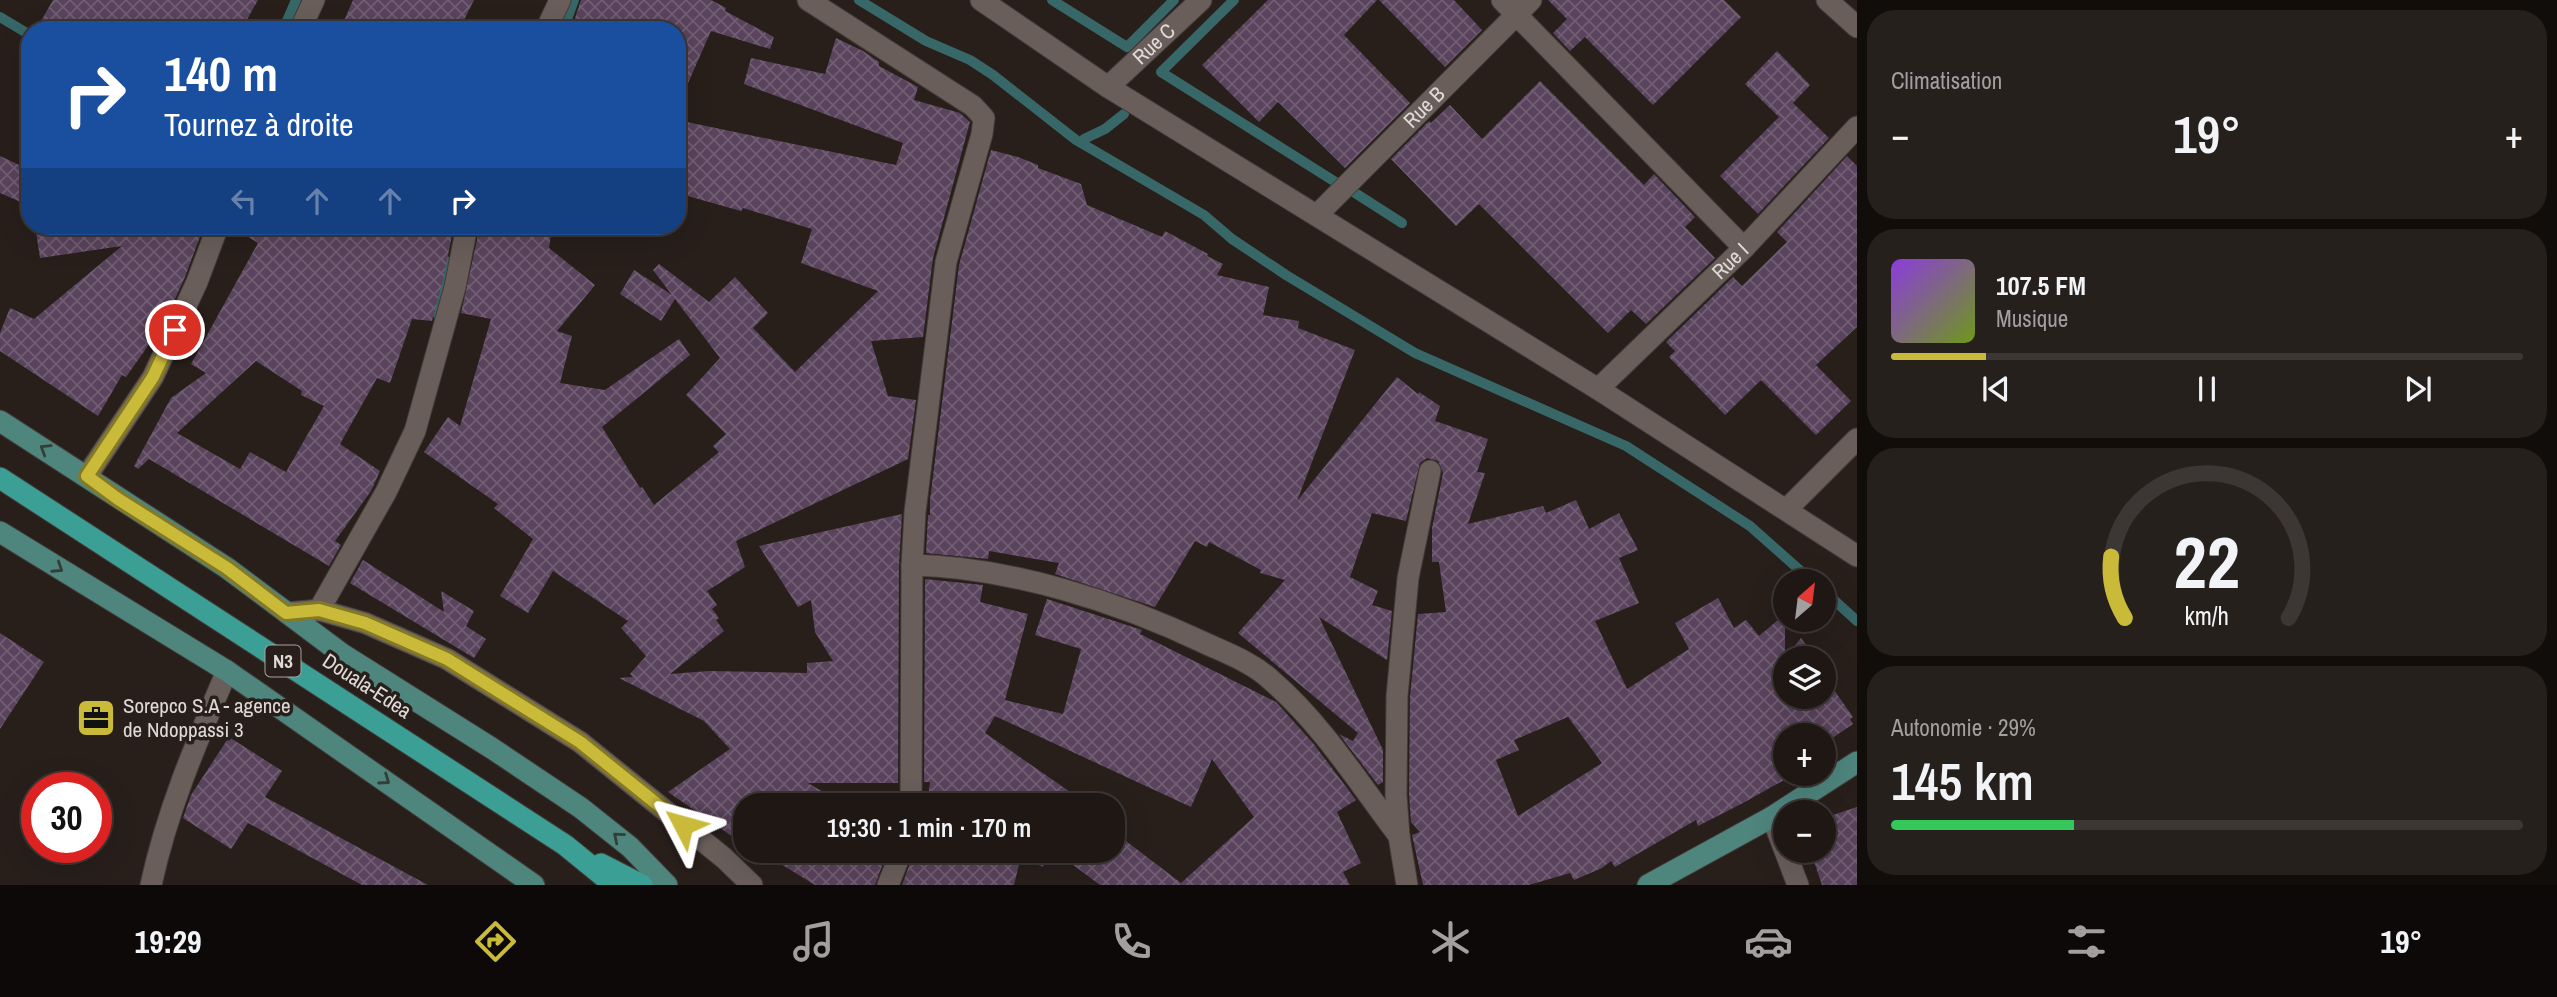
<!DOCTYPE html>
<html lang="fr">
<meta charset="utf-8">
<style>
body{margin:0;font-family:"Archivo Narrow",sans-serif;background:#26201d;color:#f1f3f6;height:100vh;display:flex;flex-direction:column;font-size:26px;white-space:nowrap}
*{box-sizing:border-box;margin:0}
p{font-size:23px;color:#a19fa0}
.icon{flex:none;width:38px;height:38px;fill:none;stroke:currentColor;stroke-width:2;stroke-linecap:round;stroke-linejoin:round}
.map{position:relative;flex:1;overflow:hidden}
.sheet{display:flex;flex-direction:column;gap:10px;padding:10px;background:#100d0b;width:700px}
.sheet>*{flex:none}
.banner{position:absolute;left:21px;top:21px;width:665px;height:214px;border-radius:28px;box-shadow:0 7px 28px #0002,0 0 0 2px #3c3634;background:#1a4fa0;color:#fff;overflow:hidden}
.needle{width:46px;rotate:28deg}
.tools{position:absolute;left:1773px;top:569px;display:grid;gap:14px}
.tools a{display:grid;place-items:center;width:63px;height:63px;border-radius:50%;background:#1e1714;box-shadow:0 7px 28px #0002,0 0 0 2px #3c3634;font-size:35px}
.speed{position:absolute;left:21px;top:772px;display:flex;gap:14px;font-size:35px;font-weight:700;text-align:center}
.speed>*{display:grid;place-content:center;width:91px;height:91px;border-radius:50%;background:#1e1714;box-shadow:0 7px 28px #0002,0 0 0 2px #3c3634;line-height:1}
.speed .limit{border:10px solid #d22;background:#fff;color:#111}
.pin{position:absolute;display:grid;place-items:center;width:60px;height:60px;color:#fff;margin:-30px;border:4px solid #fff;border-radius:50%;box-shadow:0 2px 7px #0007}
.me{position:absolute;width:77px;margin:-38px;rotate:309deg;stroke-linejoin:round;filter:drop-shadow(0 0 5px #0008)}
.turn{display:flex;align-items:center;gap:24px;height:147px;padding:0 28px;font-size:32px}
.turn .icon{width:91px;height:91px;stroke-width:2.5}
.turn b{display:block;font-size:49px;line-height:60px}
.lanes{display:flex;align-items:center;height:66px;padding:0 28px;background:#0003;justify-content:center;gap:35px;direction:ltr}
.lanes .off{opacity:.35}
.big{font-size:52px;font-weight:600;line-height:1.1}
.sheet .widget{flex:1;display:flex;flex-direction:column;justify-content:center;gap:10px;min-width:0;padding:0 24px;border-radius:28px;background:#26201d}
.sheet .dial{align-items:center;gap:0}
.dial svg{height:182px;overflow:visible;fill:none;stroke:#3c3634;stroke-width:7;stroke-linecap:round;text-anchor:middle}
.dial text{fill:#f1f3f6;stroke:none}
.song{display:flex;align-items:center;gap:21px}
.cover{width:84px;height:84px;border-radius:10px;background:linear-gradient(135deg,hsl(270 70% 55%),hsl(80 70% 35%))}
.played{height:7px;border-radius:4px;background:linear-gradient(90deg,#caba3a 15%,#3c3634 15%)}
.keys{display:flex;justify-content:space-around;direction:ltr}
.heat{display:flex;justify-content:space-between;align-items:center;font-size:38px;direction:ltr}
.charge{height:10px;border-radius:5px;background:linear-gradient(90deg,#34c759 29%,#3c3634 0)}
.trip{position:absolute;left:733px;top:793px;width:392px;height:70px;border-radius:28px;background:#1e1714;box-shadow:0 7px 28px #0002,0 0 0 2px #3c3634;font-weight:600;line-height:70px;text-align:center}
.tab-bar{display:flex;height:112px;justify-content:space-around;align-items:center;background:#0c0908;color:#a19fa0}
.tab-bar .icon{width:49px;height:49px}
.tab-bar .active{color:#caba3a}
.tab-bar b{font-size:32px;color:#f1f3f6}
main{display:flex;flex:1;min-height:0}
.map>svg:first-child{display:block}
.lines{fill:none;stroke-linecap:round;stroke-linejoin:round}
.stream{stroke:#386768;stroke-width:10}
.building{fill:url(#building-cross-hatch);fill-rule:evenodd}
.minor-casing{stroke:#423b38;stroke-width:23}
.major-casing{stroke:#423b38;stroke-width:23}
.highway-casing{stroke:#423b38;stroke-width:23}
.minor{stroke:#695e5a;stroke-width:21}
.major{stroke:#4e857d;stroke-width:21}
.highway{stroke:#3c9f95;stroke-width:21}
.oneway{stroke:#333e38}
.route-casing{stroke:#837926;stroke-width:18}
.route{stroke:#caba3a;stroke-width:12}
.labels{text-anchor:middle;stroke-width:7;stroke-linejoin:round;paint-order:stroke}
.shield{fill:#281f1b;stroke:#a9a29f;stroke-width:2}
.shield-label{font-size:19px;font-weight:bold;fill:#e0dad7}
.street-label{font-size:21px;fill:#e0dad7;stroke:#281f1b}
.poi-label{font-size:21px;fill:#e0dad7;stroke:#281f1b;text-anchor:start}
</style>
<main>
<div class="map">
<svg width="1857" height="885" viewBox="0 0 1857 885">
<defs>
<pattern id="building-cross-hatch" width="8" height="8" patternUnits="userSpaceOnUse" patternTransform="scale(1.75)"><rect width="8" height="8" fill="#5a435c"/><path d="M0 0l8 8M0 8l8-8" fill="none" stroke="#715e73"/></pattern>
</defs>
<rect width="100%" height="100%" fill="#281f1b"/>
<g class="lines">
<g class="stream">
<path d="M859,0l67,41 44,19 23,15 83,65 128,75 28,24 54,36 129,78 211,93 124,80 62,55"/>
<path d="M1052,0l75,47 47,-47"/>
<path d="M1234,0l-73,72 176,111"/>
<path d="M0,17l30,18"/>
<path d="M283,30l13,-30"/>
<path d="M563,30l11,-30"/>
<path d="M1084,139l21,-10 19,-15"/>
<path d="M1352,191l50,32"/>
<path d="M438,315l8,-54"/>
<path d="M1824,591l33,30"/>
</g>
</g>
<g class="building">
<path d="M53,0h205l-17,30h-205z"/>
<path d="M353,0h121l-15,30h-119z"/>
<path d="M581,0h130l15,8 -1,3 49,26 -4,12 -59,-18 -34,77v-78h-106z"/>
<path d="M1268,0h109l-33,35 66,68 -65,65 -67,-66 -19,20 -57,-57z"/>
<path d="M1379,0h75l28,30 -37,37z"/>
<path d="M1548,0h176l17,17 -88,88 -68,-68 -15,14 -17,-18 14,-14z"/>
<path d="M836,38l27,13 16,11v4l39,21 -4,13 46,13 10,9 -37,136 -10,79 -52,4 17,55 28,4 -8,59 -172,82 9,26 -38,24 10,14 -5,4 7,9 -3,2 8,11 -54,43 39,-3 98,2v-10l26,-2 -18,-29 -4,-32 -13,7 -39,-61 143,-32 -3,51 -1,218h-90l37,22h-99v41l-78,-54 62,-43 -26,-28 -85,-43 14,-1 -3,-3 16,-18 -25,-28 7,-7 -75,-50 -25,42 -28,-17 33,-57 -39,-31 4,-4 -74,-52 24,-35 12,9 31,-107 -30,-6 19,-87h72l-3,22 46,37 -38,46 15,5 -12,47 45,7 74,-51 11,16 -88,72 38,61 2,-1 12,18 65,-53 -6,-6 13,-12 -40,-39 34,-37 -45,-59 -14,22 -41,-27 14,-24 38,25 -19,-25 6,-6 50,38 26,-25 33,36 -15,15 42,44 83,-81 -77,-28 11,-34 -69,-21 -2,3 -64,-18v-73l219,45 7,-22 -159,-59 7,-26 74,16z"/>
<path d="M1777,51l33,34 -17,18 36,35 -71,76 -38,-38 59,-59 -34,-33z"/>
<path d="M1540,81l104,104 10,-11 41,43 -10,10 30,31 -69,66 -15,-14 -23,23 -129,-129 -23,22 -65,-67 38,-38 2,2 19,-18 32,34z"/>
<path d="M991,150l27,7 20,8v3l43,16 6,21 75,32 3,-6 43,23 -1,2 16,8 -6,11 52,12 -6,28 36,6 -1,7 57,22 -58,151 100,-124 21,17 1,-2 21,14 -5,15 53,18 -11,33 8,1 -17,51 75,-18 3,7 30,-13 13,29 30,-16 19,37 -19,8 20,45 -44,18 32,68 62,-40 -14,-26 43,-25 16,30 12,-8 13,16 26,-22v82h39v-26l4,6 -3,1 28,40 -3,2 3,5 -22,15 4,6 -11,8v-18h-39v39h10l-52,29 -45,23 -2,-6 -81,47 -4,-6 -9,7 -28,12 -4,-7 -41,12h-106l-11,-50 8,-3 -9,-10 -2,-27 1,-98 8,-83 28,-2 -7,-50h-7v-34l11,-55 -5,-12 -11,-3 -7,5 -14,58 -34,-8 -22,64 28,14 -6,14 20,6 -5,49 -68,-43 64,133v32l-5,3 -39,-51 14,7 5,-8 -120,-100 47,-53 -25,-7 1,-3 -52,-28 -2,5 -12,-6 -40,66 -100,-33 4,-11 -70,-12 -1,8 -62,-6 2,-38h2v-15l29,-235zM1568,717l34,46 -84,53 -22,-56 23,-10 -5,-10z"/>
<path d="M0,156l30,14v19l-7,14 -23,-10z"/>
<path d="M1847,156l10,10v161l-41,38 35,36 -35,34 -55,-55 -36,35 -56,-58 6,-6 -9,-9 67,-65 9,9 45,-44 -10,-10z"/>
<path d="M35,226h169l-19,51 -21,46 -38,54 -4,-2 -24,41 -98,-65v-18l10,-25 24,11 88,-73 -82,12z"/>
<path d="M231,226h116l81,6v-6h26l-12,58 -10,37 -20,-2 -22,64 -13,-5 -37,66 40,27 -9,20 -36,50 6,4 -12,21 -180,-107 -11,10 -4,-3 37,-68 35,-25 -15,-9 67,-121zM256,361l46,30 -1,4 23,11 -38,66 -36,-20 -10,17 -63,-36z"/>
<path d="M363,560l81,52 -3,-21 33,20 -8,15 20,13 -12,19 -124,-75z"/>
<path d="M925,579l58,6 -3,17 48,12 -23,86 58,14 18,-65 -46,-14 12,-36 95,31 -2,4 136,68 37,41 43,57 -19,12 24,51 -18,9 7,13h-250l-47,-35h60v-19l68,52 73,-66 -42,-58 -21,48 -196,-91 -10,17 104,72h-162l3,-23h-6z"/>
<path d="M0,633l44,29 -44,67z"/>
<path d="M1801,638l14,20h-30z"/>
<path d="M229,737l53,34 -17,26 163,88h-66l-114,-62 -17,26 -48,-31 8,-23z"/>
<path d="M1857,807v78h-35l-12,-35h14v-32z"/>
<path d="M758,850h130l-13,35h-60z"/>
<path d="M915,850h135l-7,17 -22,-11 -7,29h-112z"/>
</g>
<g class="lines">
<g class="minor-casing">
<g id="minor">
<path d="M808,0l165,106 11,12 -2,16 -36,128 -31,250 -3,53 -1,240"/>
<path d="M981,0l127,87 490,302 259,167"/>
<path d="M1502,0l242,248"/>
<path d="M1827,0l30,27"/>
<path d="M300,30l14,-30"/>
<path d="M546,30l14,-30"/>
<path id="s1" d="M1108,87l93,-87"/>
<path id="s2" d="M1317,215l214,-215"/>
<path id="s3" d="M1598,389l146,-141 113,-121"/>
<path d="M87,476l66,-99 44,-95 21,-56"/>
<path d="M1787,509l70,-70"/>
<path d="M912,565c98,2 207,37 295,79 22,10 46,19 64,36 51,44 87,102 128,156"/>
<path d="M319,610l67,-118 29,-61 40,-144 12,-61"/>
<path d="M287,613l32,-3 46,13 82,36 133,83 144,116 28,27"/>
<path d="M1772,817l26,68"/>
<path d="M151,885c16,-75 46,-144 76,-214"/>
<path d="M888,885l14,-35"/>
<path d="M1407,885l-8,-49 -3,-41 1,-99 11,-118 22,-107"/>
</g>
</g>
<g class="major-casing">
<g id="major">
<path d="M0,421l227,147 115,86 151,95 88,59 49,39 37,38"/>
<path d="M0,532l227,139 307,214"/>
<path d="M1648,885l124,-68 85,-55"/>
</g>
</g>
<g class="highway-casing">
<g id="highway">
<path d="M0,478l565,367 49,40"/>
<path d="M601,864l41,21"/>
</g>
</g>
<use href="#minor" class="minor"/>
<use href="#major" class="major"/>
<use href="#highway" class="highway"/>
</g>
<defs><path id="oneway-chevron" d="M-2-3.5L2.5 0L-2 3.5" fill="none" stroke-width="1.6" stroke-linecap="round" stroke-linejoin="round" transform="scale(1.75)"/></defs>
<g class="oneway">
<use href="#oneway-chevron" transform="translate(45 449) rotate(-148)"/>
<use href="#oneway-chevron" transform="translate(58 568) rotate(33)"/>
<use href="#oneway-chevron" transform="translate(385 780) rotate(35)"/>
<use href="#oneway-chevron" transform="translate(618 837) rotate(-140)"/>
</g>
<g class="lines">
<g class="route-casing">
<path id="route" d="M175,330l-22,47 -66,99 31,23 109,69 59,45 33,-3 46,13 82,36 133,83 103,83"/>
</g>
<use href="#route" class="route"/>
</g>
<defs>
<g id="office-square" transform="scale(2.0125)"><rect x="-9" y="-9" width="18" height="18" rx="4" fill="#caba3a" stroke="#281f1b"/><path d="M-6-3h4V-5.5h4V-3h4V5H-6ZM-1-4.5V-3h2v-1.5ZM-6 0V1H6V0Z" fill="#111"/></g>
</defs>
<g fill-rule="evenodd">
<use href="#office-square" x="96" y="718"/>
</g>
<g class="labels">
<rect class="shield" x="265.5" y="645.5" width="35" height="31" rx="5"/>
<g class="shield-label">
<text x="283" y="668">N3</text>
</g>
<g class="street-label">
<text dy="7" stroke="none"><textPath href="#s1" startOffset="63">Rue C</textPath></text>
<text dy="7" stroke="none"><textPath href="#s2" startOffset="152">Rue B</textPath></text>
<text dy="7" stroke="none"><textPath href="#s3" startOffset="184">Rue I</textPath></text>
<text transform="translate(367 686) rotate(33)" y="7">Douala-Edea</text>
</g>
<g class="poi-label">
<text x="123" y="713">Sorepco S.A - agence<tspan x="123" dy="24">de Ndoppassi 3</tspan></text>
</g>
</g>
</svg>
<div class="tools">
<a><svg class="needle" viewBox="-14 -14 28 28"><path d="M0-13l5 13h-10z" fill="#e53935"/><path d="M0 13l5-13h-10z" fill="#a19fa0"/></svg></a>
<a><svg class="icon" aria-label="layers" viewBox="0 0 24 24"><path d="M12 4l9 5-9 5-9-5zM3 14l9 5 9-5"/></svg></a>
<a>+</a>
<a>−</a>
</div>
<div class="speed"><div class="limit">30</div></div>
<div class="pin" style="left:175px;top:330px;background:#d93025"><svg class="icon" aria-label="arrive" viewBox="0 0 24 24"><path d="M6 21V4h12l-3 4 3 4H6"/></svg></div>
<svg class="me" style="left:683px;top:825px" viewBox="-20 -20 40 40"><path d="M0-17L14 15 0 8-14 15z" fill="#caba3a" stroke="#fff" stroke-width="4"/></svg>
<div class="trip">19:30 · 1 min · 170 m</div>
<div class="banner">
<div class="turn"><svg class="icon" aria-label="right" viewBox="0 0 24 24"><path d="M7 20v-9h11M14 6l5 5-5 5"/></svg><div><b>140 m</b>Tournez à droite</div></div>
<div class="lanes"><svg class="icon off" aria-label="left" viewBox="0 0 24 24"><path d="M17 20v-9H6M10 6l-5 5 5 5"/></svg><svg class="icon off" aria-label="ahead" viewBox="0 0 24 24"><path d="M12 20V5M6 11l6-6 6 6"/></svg><svg class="icon off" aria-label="ahead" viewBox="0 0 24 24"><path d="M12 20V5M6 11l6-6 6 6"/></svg><svg class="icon" aria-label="right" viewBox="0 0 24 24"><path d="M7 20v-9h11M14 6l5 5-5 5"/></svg></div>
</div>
</div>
<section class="sheet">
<div class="widget"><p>Climatisation</p>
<div class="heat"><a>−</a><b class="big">19°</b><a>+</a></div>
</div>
<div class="widget">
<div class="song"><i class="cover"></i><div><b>107.5 FM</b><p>Musique</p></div></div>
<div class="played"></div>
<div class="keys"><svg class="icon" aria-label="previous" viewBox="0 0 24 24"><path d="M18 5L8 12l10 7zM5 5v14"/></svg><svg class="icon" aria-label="pause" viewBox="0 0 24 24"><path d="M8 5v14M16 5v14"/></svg><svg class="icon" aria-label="next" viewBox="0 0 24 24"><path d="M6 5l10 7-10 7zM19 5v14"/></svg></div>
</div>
<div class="widget dial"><svg viewBox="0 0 100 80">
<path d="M14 69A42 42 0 1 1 86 69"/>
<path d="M14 69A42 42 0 0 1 8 42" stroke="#caba3a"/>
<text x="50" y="56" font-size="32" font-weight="700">22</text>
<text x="50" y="72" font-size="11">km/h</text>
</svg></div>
<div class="widget"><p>Autonomie · 29%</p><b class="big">145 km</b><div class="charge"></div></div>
</section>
</main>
<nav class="tab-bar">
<b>19:29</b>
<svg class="icon active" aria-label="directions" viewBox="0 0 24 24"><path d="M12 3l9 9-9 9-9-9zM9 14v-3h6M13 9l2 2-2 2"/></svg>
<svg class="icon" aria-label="music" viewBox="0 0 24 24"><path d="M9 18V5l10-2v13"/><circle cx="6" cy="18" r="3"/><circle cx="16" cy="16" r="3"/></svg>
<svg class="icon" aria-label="phone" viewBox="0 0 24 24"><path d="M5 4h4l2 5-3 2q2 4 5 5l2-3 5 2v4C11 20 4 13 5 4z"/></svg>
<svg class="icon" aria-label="climate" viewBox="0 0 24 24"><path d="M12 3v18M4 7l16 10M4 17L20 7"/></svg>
<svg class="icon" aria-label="car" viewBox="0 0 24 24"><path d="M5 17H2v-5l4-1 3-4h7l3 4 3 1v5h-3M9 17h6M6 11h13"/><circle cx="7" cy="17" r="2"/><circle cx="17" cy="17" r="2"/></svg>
<svg class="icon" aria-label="filters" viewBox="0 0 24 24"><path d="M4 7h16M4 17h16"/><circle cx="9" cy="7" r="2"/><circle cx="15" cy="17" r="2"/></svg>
<b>19°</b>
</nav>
